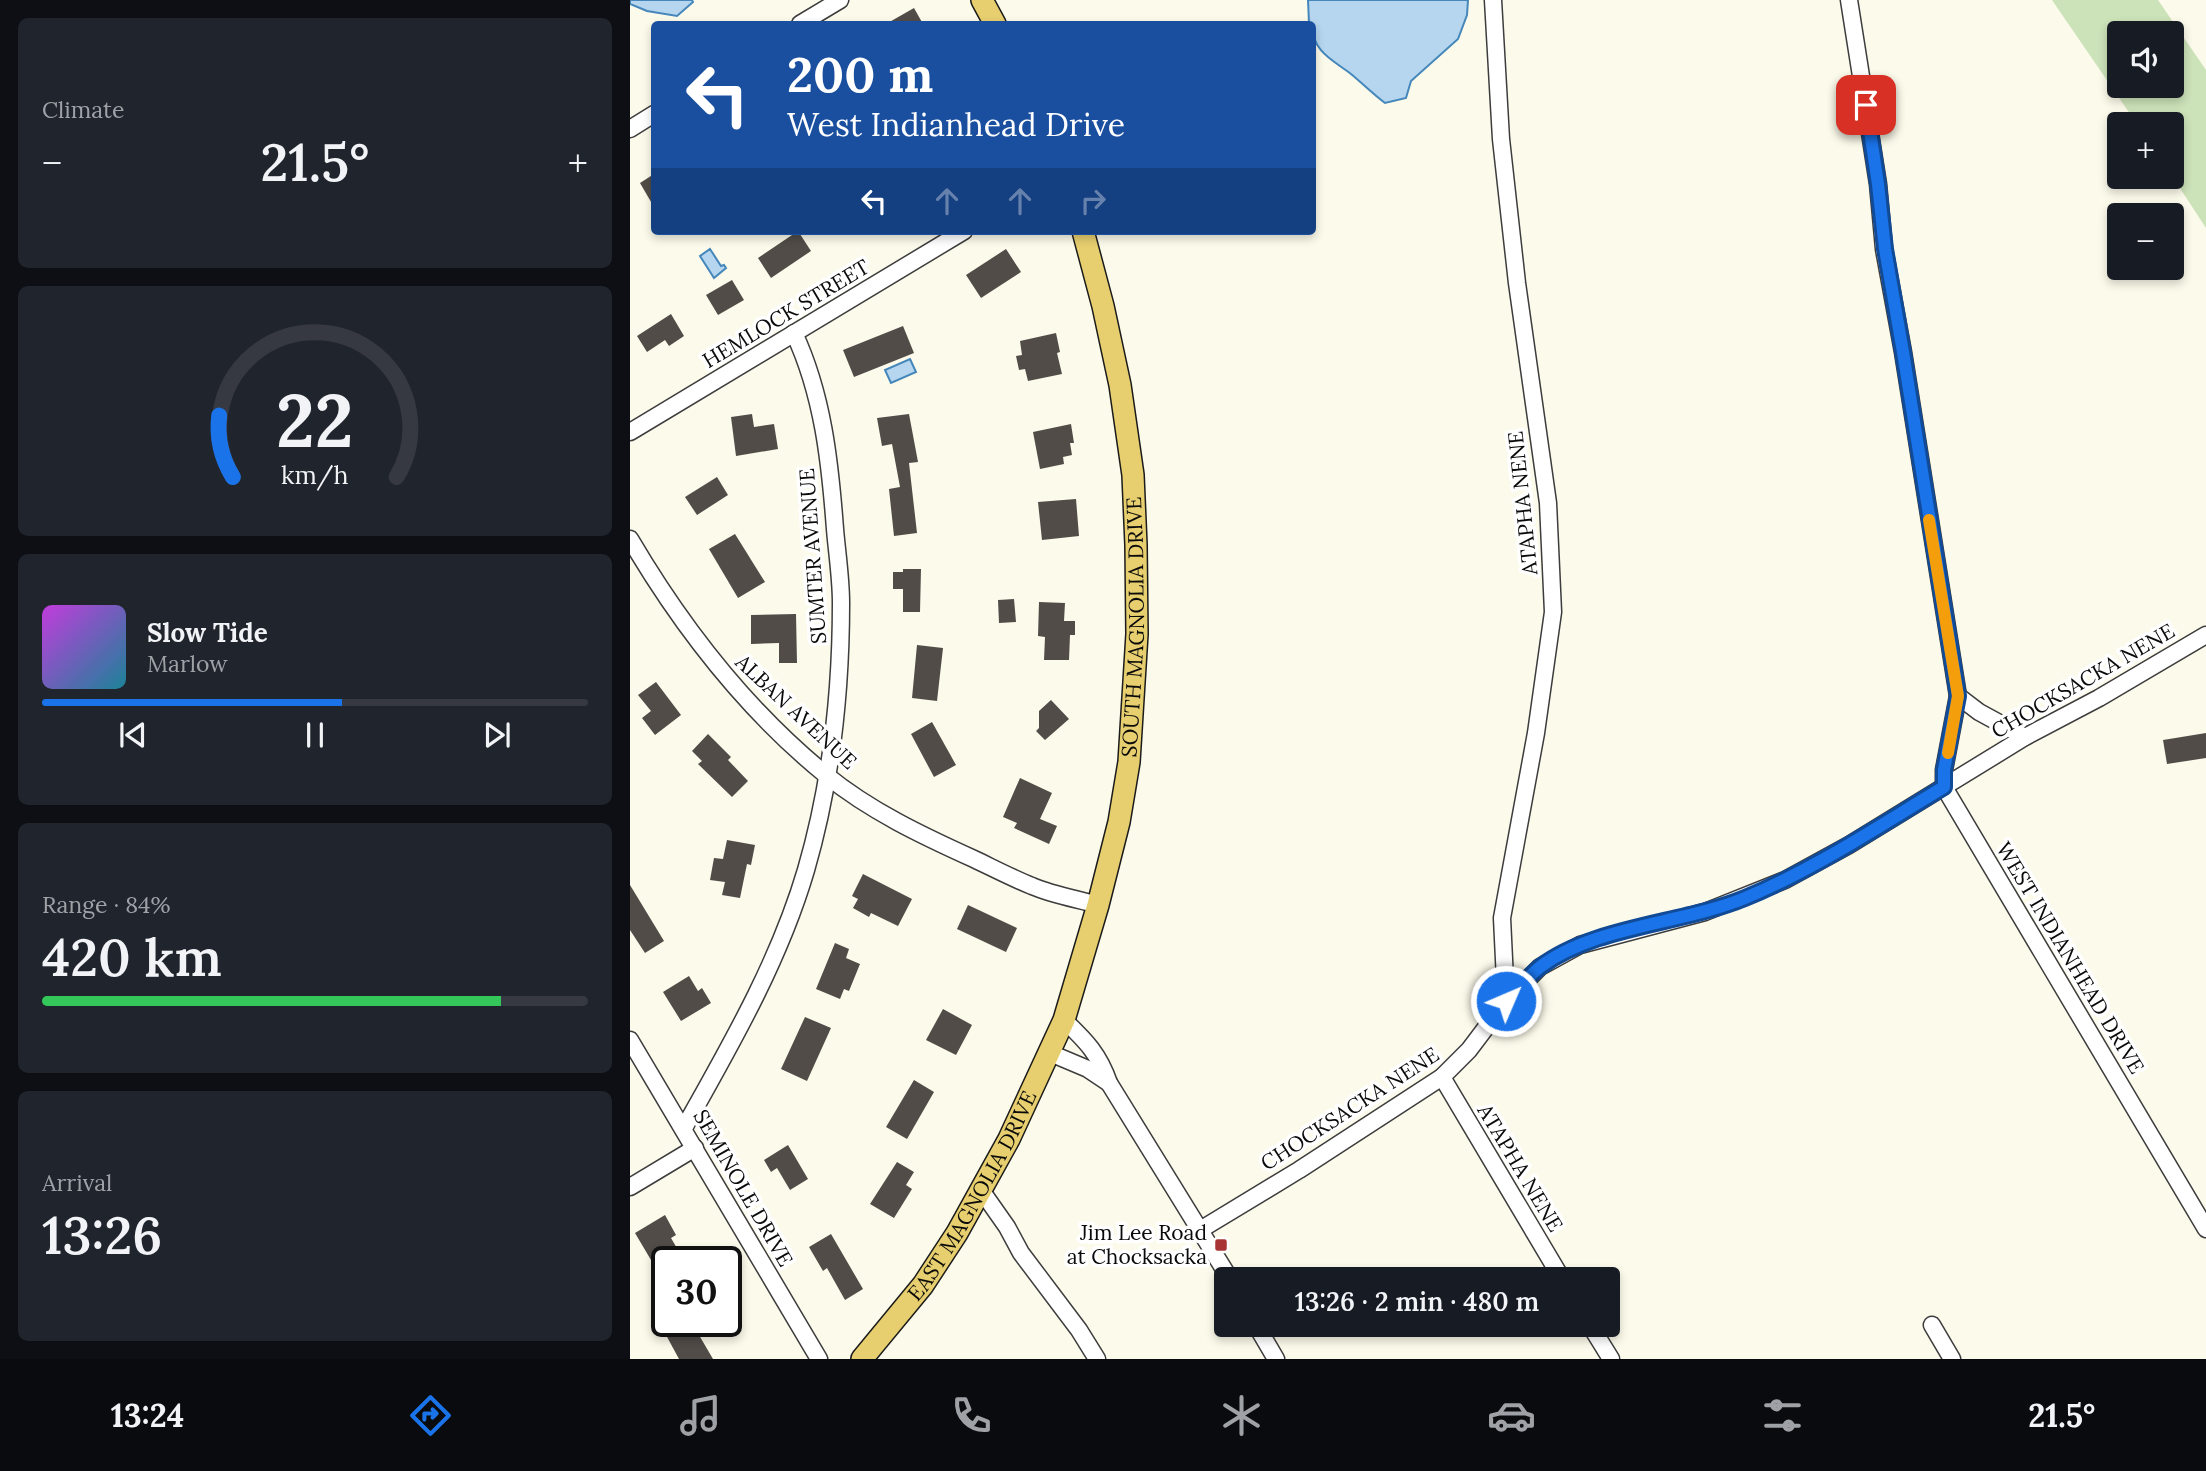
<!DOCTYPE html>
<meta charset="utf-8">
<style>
body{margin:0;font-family:Lora,serif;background:#20242c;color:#f1f3f6;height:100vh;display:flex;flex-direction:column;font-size:26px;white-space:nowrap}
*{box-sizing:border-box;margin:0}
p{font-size:23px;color:#9ea1a6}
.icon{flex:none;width:38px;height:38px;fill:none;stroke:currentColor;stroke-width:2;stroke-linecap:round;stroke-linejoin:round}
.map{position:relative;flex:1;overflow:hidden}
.side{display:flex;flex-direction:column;gap:18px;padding:18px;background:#0d0f14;width:630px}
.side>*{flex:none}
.top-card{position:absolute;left:21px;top:21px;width:665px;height:214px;border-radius:7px;box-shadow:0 4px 10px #0003;background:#1a4fa0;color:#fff;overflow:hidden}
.tools{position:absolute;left:1477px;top:21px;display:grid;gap:14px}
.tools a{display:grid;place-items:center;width:77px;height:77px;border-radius:7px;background:#171b24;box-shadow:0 4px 10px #0003;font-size:35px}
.speed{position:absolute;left:21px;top:1246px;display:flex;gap:14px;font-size:35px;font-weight:700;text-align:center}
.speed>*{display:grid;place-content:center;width:91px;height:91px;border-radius:50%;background:#171b24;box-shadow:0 4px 10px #0003;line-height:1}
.speed .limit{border:4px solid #111;border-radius:10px;background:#fff;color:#111}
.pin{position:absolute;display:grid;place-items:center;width:60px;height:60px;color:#fff;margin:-30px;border-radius:14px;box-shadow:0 4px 10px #0006}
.me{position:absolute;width:77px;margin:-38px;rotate:45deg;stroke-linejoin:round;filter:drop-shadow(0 0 5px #0008)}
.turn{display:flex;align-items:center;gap:24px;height:147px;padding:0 21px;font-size:32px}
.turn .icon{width:91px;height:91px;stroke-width:2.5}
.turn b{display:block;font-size:49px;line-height:60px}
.lanes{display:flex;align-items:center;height:66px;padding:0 21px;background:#0003;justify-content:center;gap:35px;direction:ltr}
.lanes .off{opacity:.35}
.big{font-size:52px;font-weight:600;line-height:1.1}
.side .widget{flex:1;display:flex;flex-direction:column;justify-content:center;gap:10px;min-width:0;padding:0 24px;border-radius:10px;background:#20242c}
.side .dial{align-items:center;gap:0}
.dial svg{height:182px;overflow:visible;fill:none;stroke:#363941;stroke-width:7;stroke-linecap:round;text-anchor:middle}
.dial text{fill:#f1f3f6;stroke:none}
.song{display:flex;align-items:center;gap:21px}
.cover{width:84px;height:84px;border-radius:10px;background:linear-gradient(135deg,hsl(290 70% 55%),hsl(190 70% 35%))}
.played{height:7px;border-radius:4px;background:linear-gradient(90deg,#1a73e8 55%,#363941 55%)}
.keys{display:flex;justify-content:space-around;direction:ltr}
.heat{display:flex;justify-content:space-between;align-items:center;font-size:38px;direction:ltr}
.charge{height:10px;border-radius:5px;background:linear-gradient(90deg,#34c759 84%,#363941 0)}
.trip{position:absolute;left:584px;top:1267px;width:406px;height:70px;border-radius:7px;background:#171b24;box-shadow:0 4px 10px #0003;font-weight:600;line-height:70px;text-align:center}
.tabs{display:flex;height:112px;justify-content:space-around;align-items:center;background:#090b0e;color:#9ea1a6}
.tabs .icon{width:49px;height:49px}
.tabs .active{color:#1a73e8}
.tabs b{font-size:32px;color:#f1f3f6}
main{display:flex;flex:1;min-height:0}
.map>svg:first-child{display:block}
.green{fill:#cce2b8;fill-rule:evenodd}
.water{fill:#b5d6ee;stroke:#4587bb;stroke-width:2}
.building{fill:#514c48}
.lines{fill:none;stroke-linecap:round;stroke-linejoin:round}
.minor-casing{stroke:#3d3d3d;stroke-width:19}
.major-casing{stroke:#1b1b1b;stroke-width:24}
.minor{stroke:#fff;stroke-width:16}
.major{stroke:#e7cf6f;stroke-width:21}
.route-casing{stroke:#114b97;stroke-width:18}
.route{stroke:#1a73e8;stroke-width:12}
.slow{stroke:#f59e0b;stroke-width:12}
.poi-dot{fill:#a83435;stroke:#fff;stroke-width:2.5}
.labels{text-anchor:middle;stroke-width:7;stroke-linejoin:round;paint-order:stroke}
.street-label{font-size:21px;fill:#0a0a0a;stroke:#fff}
.poi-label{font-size:21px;fill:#0a0a0a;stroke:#fff;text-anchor:end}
</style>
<main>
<section class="side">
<div class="widget"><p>Climate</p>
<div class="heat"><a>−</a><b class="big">21.5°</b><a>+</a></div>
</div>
<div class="widget dial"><svg viewBox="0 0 100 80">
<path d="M14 69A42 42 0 1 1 86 69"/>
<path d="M14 69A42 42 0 0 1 8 42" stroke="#1a73e8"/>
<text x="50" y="56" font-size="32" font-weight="700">22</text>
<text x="50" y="72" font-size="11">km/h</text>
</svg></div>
<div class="widget">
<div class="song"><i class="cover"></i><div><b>Slow Tide</b><p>Marlow</p></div></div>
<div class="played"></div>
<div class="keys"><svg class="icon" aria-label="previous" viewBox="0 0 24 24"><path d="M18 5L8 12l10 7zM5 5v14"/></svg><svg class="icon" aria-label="pause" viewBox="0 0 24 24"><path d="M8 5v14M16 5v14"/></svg><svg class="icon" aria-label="next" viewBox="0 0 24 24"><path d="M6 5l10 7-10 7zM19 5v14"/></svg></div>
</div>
<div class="widget"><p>Range · 84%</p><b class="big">420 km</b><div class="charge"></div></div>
<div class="widget"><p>Arrival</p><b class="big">13:26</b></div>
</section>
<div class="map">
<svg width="1576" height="1359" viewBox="0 0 1576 1359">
<rect width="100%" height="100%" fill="#fcfaea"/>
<path class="green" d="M1422,0h106l48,70v158l-34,-52v-52h-35zM1489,33h53v53h-53z"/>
<g class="water">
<path d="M0,0h62l1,2 -16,14 -30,-5 -17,-7z"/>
<path d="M678,0h160l-1,15 -9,24 -47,42 -5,17 -21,5c-12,-9 -23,-20 -34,-29 -18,-14 -39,-22 -39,-50l-3,-1z"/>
<path d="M80,249l11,17 3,-1 2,3 -12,10 -14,-22z"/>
<path d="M280,359l6,13 -25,11 -6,-13z"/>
</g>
<g class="building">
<path d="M284,8l9,16h-37z"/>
<path d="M24,174v33l-14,-24z"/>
<path d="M168,231l13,20 -40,27 -13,-20z"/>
<path d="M376,249l15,23 -40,26 -15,-23z"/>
<path d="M102,280l12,20 -26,15 -12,-20z"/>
<path d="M41,314l13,22 -15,10 -4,-6 -18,12 -10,-16z"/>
<path d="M273,326l11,27 -60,24 -11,-27z"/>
<path d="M426,333l4,19 -3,1 5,21 -34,7 -3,-12 -6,1 -3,-14 6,-1 -2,-14z"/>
<path d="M122,414l2,13 20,-3 4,25 -42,7 -5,-39z"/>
<path d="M279,414l9,48 -9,1 8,70 -23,3 -5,-47 11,-2 -8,-43 -10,2 -5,-28z"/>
<path d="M441,424l3,19h-4l2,12 -9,2 1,7 -24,5 -7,-37z"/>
<path d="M87,477l11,18 -31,20 -12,-18z"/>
<path d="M446,499l3,37 -37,4 -4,-38z"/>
<path d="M105,534l30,48 -27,16 -29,-49z"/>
<path d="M273,569h18l-1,43h-17v-23h-10v-17h10z"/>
<path d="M384,599l2,23 -17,1 -1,-23z"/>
<path d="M409,602l26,1 -1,18h11v14h-5l-1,25h-25l1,-23 -7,-1z"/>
<path d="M166,614l1,49h-18v-20l-28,1v-29z"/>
<path d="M287,645l26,3 -6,53 -25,-3z"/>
<path d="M26,682l25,33 -26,20 -13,-17 9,-7 -13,-16z"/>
<path d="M421,700l18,19 -24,21 -9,-9 3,-3v-17z"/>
<path d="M302,722l24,43 -22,12 -23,-43z"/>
<path d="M1576,733v25l-39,6 -4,-24z"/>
<path d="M78,734l23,23 -3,3 20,21 -16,16 -34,-33 4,-3 -10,-10z"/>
<path d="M390,778l32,15 -12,26 17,7 -8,18 -35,-16 3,-5 -14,-6z"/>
<path d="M97,840l28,5 -4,20 -4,-1 -7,34 -18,-3 3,-13 -15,-2 4,-22 9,1z"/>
<path d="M233,874l49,25 -14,27 -27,-13 -2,4 -16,-9 5,-9 -6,-3z"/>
<path d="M0,885l34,56 -19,12 -15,-23z"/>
<path d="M338,905l49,23 -11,24 -49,-23z"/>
<path d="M205,943l14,6 -3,9 14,6 -11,27 -5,-2 -4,10 -24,-10z"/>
<path d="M59,976l9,15 4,-3 9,15 -30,18 -18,-29z"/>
<path d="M313,1009l29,16 -16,30 -30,-15z"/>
<path d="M175,1017l26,11 -24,53 -26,-12z"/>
<path d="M284,1080l20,12 -27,47 -21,-12z"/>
<path d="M158,1145l20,34 -18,11 -13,-22 -6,4 -7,-12z"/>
<path d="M267,1162l17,10 -8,13 6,4 -18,29 -24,-14z"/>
<path d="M35,1215l11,20 -5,3 14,24h-18v25l-32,-54z"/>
<path d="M201,1234l32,55 -18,11 -18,-32 -4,3 -14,-24z"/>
<path d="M60,1321h11l5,10 -7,4 14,24h-34l-13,-24z"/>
</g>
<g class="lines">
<g class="minor-casing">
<g id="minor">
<path d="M863,0l8,139 16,144 31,220 5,109 -17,121 -34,185 4,83"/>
<path d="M1219,0l29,184 6,65 19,103 55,344 -14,74v17l262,442"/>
<path d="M170,24l40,-24"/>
<path d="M0,129l24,-15"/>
<path d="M0,432l334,-201"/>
<path d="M0,539c53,90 115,170 196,236 44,36 97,61 148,84 19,9 38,19 58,27 21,9 45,13 66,19"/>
<path d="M1328,696l21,16 46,25"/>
<path d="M434,1020c22,21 35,34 45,63l121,196"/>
<path d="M0,1040l189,319"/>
<path d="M420,1053l38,16 21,14"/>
<path d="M812,1077l120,202"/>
<path d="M54,1128c46,-82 95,-166 122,-258 25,-86 35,-178 35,-267 0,-25 -4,-50 -6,-74 -5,-67 -12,-134 -41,-196"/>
<path d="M0,1187l65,-39"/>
<path d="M351,1190l26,37 14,26 58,77 18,29"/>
<path d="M570,1230l99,-60 143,-93 27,-27 37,-49 34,-34 40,-22 125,-33 80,-32 64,-35 176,-108 74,-39 107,-63"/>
<path d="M626,1325l20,34"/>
<path d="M960,1325l21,34"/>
<path d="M1302,1325l20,34"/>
</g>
</g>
<g class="major-casing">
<g id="major">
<path d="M352,0l13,24"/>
<path id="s1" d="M232,1359l61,-74 34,-52 52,-94 55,-119 34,-115 21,-83 10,-60 8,-128 -1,-89 -3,-70 -13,-90 -17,-79 -20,-75"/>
</g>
</g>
<use href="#minor" class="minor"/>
<use href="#major" class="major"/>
</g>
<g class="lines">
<g class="route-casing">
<path id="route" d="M876,1001c11,-11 22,-24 34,-34 54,-41 142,-43 205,-69 70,-29 134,-72 199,-111v-17l14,-74 -55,-344 -18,-103 -7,-65 -12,-79"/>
</g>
<use href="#route" class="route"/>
<path class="slow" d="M1299,520l29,176 -10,57"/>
</g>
<rect class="poi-dot" x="584" y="1238" width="14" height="14" rx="3.5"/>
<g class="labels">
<g class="street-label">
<text transform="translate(156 314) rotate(-31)" y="7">HEMLOCK STREET</text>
<text transform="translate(893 503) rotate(-96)" y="7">ATAPHA NENE</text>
<text transform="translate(183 556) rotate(-94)" y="7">SUMTER AVENUE</text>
<text dy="7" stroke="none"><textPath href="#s1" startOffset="798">SOUTH MAGNOLIA DRIVE</textPath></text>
<text transform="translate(1453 681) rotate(-30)" y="7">CHOCKSACKA NENE</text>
<text transform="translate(166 712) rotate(43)" y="7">ALBAN AVENUE</text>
<text transform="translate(1440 958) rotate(59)" y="7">WEST INDIANHEAD DRIVE</text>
<text transform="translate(720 1109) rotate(-33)" y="7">CHOCKSACKA NENE</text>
<text transform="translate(890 1168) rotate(59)" y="7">ATAPHA NENE</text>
<text transform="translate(113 1188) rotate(60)" y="7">SEMINOLE DRIVE</text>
<text dy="7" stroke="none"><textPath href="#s1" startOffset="198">EAST MAGNOLIA DRIVE</textPath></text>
</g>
<g class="poi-label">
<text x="577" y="1240">Jim Lee Road<tspan x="577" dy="24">at Chocksacka</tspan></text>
</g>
</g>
</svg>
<div class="tools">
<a><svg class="icon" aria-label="sound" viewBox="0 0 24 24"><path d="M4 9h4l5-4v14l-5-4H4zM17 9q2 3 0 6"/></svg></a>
<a>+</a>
<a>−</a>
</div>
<div class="speed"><div class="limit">30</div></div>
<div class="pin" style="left:1236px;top:105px;background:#d93025"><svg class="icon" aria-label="arrive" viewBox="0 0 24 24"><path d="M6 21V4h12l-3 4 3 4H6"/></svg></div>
<svg class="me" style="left:876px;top:1001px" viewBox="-20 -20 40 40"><circle r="17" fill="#1a73e8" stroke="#fff" stroke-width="3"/><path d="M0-11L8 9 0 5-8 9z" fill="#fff"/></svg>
<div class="trip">13:26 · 2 min · 480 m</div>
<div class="top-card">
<div class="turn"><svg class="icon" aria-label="left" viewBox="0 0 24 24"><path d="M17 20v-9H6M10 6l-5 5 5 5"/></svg><div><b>200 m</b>West Indianhead Drive</div></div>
<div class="lanes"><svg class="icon" aria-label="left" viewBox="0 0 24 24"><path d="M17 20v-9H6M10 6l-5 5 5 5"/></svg><svg class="icon off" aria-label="ahead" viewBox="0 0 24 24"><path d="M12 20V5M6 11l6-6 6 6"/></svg><svg class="icon off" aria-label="ahead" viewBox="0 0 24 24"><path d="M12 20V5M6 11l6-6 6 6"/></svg><svg class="icon off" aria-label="right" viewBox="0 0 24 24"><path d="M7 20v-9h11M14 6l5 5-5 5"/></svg></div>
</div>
</div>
</main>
<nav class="tabs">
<b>13:24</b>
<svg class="icon active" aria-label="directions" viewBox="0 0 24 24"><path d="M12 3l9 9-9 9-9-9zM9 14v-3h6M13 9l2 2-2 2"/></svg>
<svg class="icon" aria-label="music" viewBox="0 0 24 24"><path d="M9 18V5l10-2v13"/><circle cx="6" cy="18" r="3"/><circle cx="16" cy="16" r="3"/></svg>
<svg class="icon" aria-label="phone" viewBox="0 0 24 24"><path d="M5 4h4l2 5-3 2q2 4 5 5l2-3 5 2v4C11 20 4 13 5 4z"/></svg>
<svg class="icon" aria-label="climate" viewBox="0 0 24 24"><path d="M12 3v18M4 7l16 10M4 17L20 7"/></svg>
<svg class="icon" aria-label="car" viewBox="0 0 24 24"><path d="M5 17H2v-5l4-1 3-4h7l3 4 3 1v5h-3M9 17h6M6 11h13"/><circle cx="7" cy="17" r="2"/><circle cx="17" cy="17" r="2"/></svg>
<svg class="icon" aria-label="filters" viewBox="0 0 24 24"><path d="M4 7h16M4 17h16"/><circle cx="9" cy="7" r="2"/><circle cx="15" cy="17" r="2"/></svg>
<b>21.5°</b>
</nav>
